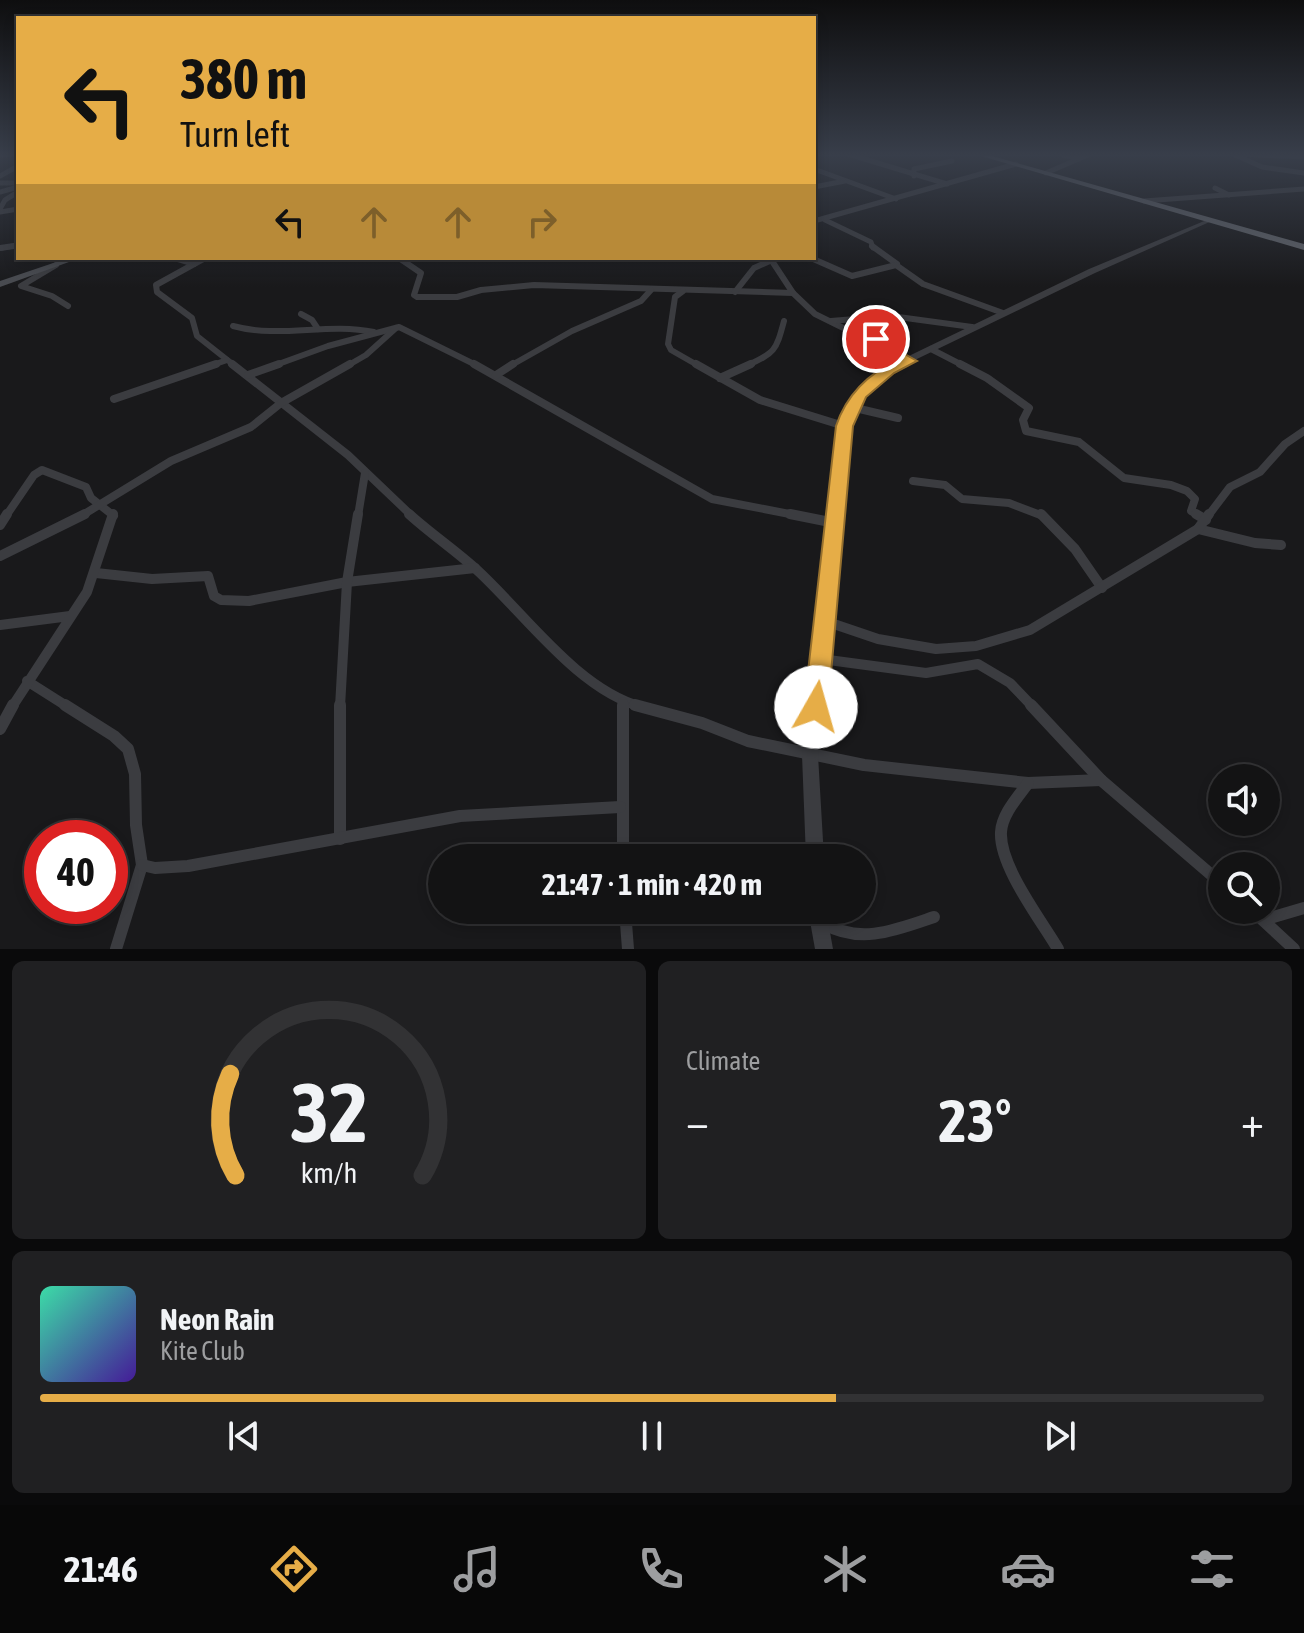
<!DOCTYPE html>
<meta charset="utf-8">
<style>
body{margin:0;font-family:"Asap Condensed",sans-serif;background:#202022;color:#f1f3f6;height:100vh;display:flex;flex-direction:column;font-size:30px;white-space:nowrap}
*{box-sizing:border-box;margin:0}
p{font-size:26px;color:#9d9ea0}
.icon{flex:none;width:44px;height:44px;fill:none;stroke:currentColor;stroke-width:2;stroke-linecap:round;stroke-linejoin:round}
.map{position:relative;height:949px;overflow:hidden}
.details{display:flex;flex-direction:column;gap:12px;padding:12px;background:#0a0a0b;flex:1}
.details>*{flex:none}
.banner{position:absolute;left:16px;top:16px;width:800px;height:244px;border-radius:0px;box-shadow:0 4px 12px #0003,0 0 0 2px #323234;background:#e6ad47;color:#111;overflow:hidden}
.controls{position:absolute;left:1208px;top:764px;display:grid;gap:16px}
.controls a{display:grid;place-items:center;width:72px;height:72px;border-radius:50%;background:#131314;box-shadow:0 4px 12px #0003,0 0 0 2px #323234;font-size:40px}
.speed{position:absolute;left:24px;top:820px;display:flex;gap:16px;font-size:40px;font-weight:700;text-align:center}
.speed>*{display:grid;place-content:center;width:104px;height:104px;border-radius:50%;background:#131314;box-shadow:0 4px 12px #0003,0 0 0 2px #323234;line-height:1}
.speed .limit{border:12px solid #d22;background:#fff;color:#111}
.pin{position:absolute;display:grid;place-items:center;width:68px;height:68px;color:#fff;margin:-34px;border:4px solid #fff;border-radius:50%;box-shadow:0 2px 8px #0007}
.me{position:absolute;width:88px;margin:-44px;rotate:7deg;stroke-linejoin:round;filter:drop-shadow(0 0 6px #0008)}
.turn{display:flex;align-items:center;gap:28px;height:168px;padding:0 32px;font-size:36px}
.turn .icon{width:104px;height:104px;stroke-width:2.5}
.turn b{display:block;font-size:56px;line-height:68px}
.lanes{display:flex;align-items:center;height:76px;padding:0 32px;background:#0003;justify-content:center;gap:40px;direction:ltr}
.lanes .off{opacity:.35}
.big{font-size:60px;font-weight:700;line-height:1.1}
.details .tile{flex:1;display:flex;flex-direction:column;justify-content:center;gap:12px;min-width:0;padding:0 28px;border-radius:12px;background:#202022}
.details .dial{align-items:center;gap:0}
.dial svg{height:208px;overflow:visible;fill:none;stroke:#323234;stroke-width:7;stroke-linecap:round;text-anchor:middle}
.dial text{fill:#f1f3f6;stroke:none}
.song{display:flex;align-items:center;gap:24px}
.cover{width:96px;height:96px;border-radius:12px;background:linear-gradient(135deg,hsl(160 70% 55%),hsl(260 70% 35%))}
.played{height:8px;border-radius:4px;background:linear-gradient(90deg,#e6ad47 65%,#323234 65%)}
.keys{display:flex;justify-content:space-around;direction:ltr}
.heat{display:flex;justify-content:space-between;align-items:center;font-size:44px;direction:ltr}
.details .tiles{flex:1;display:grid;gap:12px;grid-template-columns:1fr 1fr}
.tile:last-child{grid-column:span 2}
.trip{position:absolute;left:428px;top:844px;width:448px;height:80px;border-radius:40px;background:#131314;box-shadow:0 4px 12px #0003,0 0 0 2px #323234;font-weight:700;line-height:80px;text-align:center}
.menu{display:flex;height:128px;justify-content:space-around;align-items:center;background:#080808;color:#9d9ea0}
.menu .icon{width:56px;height:56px}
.menu .on{color:#e6ad47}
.menu b{font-size:36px;color:#f1f3f6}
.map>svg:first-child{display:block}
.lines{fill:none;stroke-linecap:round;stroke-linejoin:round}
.minor-far4{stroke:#3b3c40;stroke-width:5}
.minor-far3{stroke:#3b3c40;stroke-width:6}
.minor-far2{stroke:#3b3c40;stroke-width:8}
.minor-far1{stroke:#3b3c40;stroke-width:10}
.minor{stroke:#3b3c40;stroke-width:12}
.tertiary{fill:#3b3c40;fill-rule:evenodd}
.secondary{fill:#494b50;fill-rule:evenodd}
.trunk{fill:#5f6268;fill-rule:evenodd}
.route{fill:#e6ad47;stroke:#96702e;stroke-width:2}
</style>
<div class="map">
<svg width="1304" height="949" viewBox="0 0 1304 949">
<rect width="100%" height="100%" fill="#19191b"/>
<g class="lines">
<g class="minor-far4">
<path d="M848,154l99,30"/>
<path d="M1060,154l19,5"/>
<path d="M1233,154l29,13 42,6"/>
<path d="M1239,154l65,3"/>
<path d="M0,155l18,-1"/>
<path d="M814,169l82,30"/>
<path d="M1046,173l44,-19"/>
<path d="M0,176l18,-10"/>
<path d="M914,176v-7l38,-8"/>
<path d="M0,183h18"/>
<path d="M814,187l31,-6"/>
<path d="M1215,188l14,7"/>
<path d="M0,192l18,-5"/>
<path d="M1144,201l160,-12"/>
<path d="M0,209l5,-9 13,-8"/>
<path d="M0,212l18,-3"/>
<path d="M825,220l46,22 2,6"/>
<path d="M814,221l202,-57"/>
<path d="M814,236v6"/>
<path d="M2,248l16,-3"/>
</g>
<g class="minor-far3">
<path d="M872,246l25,18"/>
<path d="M0,248l14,-2"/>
<path d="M174,258l20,6"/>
<path d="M205,258l-49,27 1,7 35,26 5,18 38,30"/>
<path d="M399,258l22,15 -7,22 3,2h40l24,-7 53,-5 259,8"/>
<path d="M770,258l23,35 22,21 95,47"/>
<path d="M811,258l41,18 44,-11 27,19 80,29"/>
<path d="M56,265l-35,21 31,10 16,10"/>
<path d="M683,291l-8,6 -7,47 3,6 28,16"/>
<path d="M735,292l19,-24 18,-8"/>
<path d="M301,314l11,6 6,9"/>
<path d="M852,320l28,25"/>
<path d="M831,321l60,-5 81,11"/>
<path d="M233,326c47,13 94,-4 141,6"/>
<path d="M931,349l33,17"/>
<path d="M210,366l17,-6"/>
<path d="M273,366l55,-20 71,-19 79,39"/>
<path d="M347,366l19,-11 30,-27"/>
<path d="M510,366l62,-35 69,-30 10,-11"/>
<path d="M746,366c29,-13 30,-15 38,-45"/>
</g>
<g class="minor-far2">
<path d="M232,364l116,91 64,61"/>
<path d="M474,364l238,135 88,17"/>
<path d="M696,364l64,36 84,26"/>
<path d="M960,364l27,14 42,30 -6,12 3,11 53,11 45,36 47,7 16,6 8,8 -4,12 9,5"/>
<path d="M248,375l31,-11"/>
<path d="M496,375l17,-11"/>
<path d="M720,378l31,-14"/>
<path d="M114,399l102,-35"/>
<path d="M851,407l47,11"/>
<path d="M913,481l32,4 17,14 47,4 34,13"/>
<path d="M6,516l28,-41 8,-5 44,17 5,11 23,18"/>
<path d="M81,516l90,-55 80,-34 30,-24 69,-39"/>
<path d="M358,516l7,-43"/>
<path d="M1208,516l22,-29 30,-15 25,-28 19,-13"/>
</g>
<g class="minor-far1">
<path d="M409,514c22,20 46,36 68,56 48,44 101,120 165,137"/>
<path d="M790,514l45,9"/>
<path d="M1041,514l34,35 27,39"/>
<path d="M1196,514l10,6"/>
<path d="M0,525l7,-11"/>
<path d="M1198,529l57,14 26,2"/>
<path d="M0,556l85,-42"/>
<path d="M96,573l56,6 56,-3 6,20 7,4 28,1 98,-19 128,-14"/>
<path d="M825,621l53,18 58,10 40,-3 54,-16 168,-101 11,-15"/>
<path d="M0,625l70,-9"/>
<path d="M821,659l105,14 52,-9 32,19 23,24"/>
<path d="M27,681l41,26"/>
<path d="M623,702v5"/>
<path d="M12,707l75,-115 26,-78"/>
<path d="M340,707l7,-125 11,-68"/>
</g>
<g class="minor">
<path d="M65,705l49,31 14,13 7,25 1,51 6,40 -26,84"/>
<path d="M340,705v134"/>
<path d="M635,705l67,18 46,18 116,24 164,18 73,-3"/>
<path d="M1031,705l70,75 121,104"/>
<path d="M0,729l13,-24"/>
<path d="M1028,783c-10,14 -26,31 -27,49 -2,34 40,88 57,117"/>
<path d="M623,858v-153"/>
<path d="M142,865l13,3 33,-2 272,-50 160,-9"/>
<path d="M625,910l3,39"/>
<path d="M1252,910l42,39"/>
<path d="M1263,920l41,-12"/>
<path d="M823,923c37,22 73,7 111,-6"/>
</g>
<g class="tertiary">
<path d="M1209,219l5,1 -119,53 -203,98 -29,25 -9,14 -5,16 -31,329 6,103h-18l-4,-103 37,-329 5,-16 13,-18 29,-25 203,-98z"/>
<path d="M808,910h18l7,39h-18z"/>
</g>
<path class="secondary" d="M68,258h12l-80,29v-6z"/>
<path class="trunk" d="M974,154h11l319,90v6z"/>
</g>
<linearGradient id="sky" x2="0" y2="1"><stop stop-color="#0e0e0f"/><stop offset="0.54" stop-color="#383e4a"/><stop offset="1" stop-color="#383e4a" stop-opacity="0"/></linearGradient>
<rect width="1304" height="287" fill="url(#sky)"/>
<path class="route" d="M876,334l6,2 5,8 30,17 -23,12 -28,24 -13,29 -25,281 -4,7 -8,3 -9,-3 -3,-7 32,-281c10,-30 32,-53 61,-65l-21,-11 -7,-11z"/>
</svg>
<div class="controls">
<a><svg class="icon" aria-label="sound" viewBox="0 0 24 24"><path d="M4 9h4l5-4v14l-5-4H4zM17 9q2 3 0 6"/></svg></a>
<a><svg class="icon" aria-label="search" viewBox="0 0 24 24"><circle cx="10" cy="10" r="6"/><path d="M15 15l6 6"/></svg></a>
</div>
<div class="speed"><div class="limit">40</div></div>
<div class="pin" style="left:876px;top:339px;background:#d93025"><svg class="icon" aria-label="arrive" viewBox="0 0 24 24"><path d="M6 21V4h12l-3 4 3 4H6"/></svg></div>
<svg class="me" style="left:816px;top:707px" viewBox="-20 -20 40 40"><circle r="19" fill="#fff"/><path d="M0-13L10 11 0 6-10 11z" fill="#e6ad47"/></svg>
<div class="trip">21:47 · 1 min · 420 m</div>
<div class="banner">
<div class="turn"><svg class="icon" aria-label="left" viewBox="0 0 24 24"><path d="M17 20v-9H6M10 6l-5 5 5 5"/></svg><div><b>380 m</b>Turn left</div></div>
<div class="lanes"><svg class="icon" aria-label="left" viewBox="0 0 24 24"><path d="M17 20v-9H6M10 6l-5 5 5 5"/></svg><svg class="icon off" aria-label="ahead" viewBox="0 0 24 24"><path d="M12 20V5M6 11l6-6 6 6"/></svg><svg class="icon off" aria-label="ahead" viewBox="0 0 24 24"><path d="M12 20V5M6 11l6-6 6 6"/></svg><svg class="icon off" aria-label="right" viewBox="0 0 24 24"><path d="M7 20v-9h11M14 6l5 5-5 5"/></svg></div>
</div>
</div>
<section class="details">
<div class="tiles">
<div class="tile dial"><svg viewBox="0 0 100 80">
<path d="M14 69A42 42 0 1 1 86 69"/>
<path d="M14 69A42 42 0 0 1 12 30" stroke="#e6ad47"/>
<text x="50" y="56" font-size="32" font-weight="700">32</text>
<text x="50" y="72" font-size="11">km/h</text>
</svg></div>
<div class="tile"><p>Climate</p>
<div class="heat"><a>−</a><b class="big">23°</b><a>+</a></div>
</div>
<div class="tile">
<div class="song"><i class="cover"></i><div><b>Neon Rain</b><p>Kite Club</p></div></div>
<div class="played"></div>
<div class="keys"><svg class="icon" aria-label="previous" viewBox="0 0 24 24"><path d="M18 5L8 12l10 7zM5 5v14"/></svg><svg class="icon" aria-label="pause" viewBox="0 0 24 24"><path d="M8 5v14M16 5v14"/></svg><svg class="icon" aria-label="next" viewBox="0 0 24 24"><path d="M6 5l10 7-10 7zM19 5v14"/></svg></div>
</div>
</div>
</section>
<nav class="menu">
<b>21:46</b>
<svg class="icon on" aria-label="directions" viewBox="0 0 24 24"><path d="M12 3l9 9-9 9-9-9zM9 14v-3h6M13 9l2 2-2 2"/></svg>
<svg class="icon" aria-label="music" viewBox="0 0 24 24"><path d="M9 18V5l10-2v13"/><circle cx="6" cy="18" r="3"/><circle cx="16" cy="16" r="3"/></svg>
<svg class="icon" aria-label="phone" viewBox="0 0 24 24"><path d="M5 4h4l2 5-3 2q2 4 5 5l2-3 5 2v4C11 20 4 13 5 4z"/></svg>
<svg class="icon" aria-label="climate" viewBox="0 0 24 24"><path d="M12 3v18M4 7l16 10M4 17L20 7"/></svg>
<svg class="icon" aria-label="car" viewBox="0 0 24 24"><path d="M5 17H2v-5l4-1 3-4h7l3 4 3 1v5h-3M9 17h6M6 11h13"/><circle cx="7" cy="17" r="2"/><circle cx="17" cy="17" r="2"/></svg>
<svg class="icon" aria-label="filters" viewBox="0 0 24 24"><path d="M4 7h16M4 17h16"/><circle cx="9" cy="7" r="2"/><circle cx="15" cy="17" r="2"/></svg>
</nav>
